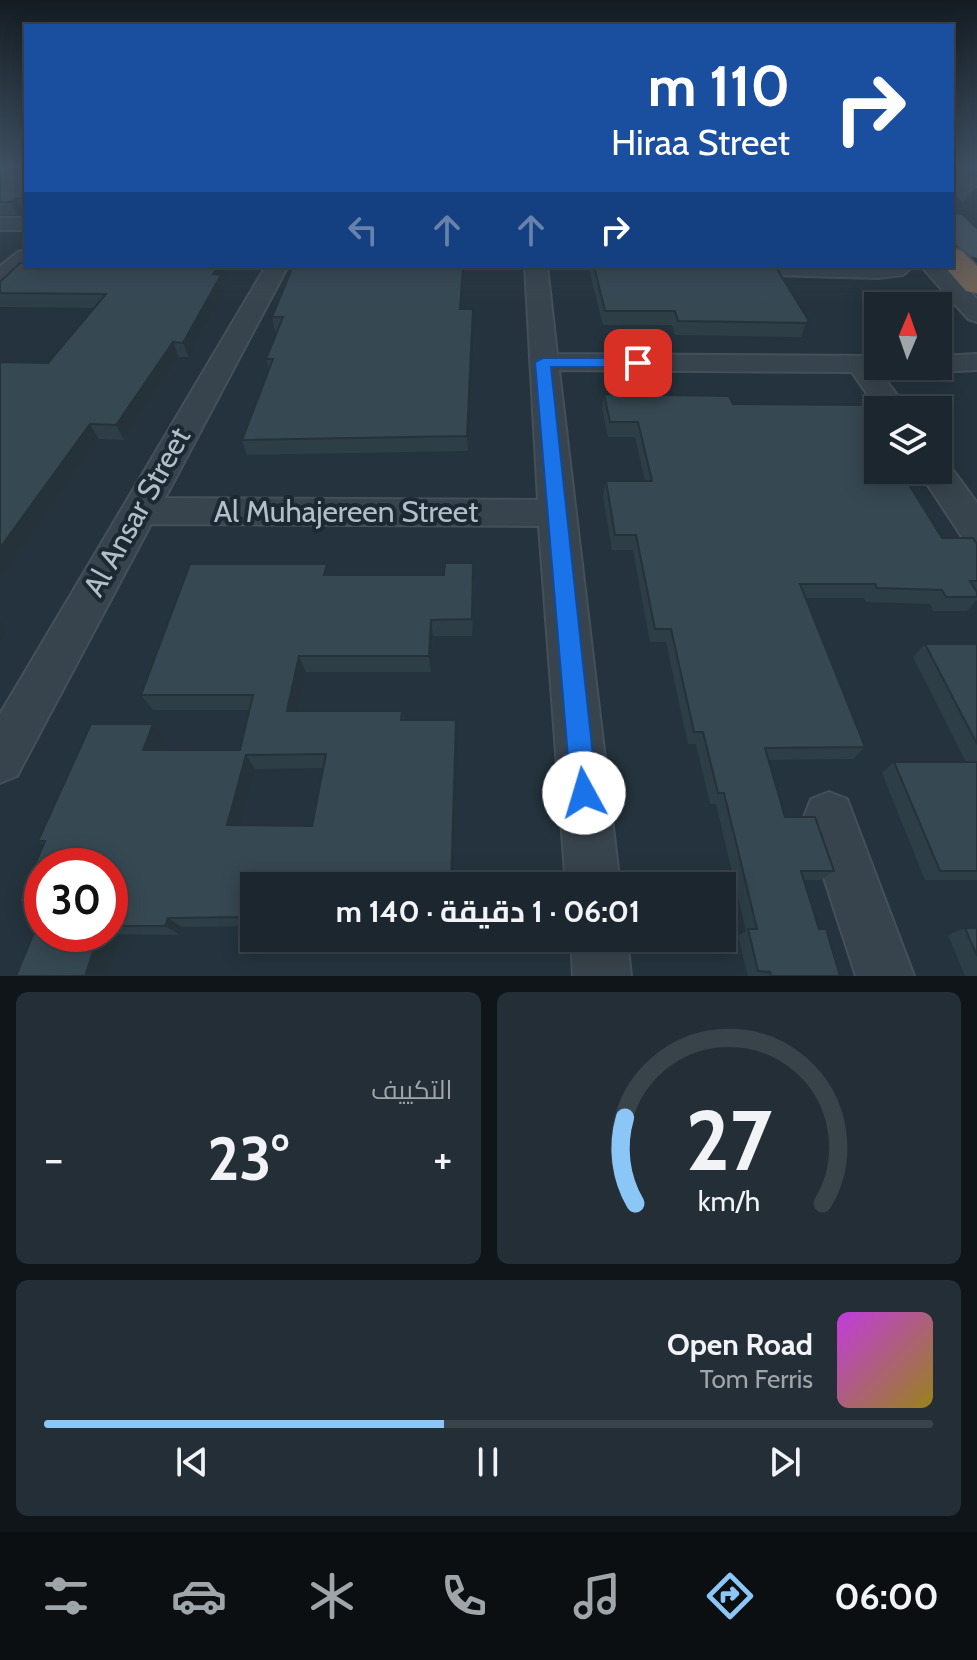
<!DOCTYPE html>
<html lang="ar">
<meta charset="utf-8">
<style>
body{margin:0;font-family:Cabin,Cairo,sans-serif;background:#242e36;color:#f1f3f6;direction:rtl;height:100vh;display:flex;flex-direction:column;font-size:30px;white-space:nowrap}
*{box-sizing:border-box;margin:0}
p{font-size:26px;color:#a0a5aa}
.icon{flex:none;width:44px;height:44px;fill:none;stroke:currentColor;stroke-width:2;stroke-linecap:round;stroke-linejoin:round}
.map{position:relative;height:976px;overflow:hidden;direction:ltr}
.panel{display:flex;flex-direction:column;gap:16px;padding:16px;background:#0f1519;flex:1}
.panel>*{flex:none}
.banner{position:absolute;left:24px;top:24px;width:930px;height:244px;border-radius:0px;box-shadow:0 4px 20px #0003,0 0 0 2px #39434a;direction:rtl;background:#1a4fa0;color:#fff;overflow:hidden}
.needle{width:52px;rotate:2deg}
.buttons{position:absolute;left:864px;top:292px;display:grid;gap:16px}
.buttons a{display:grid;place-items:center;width:88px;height:88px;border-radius:0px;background:#1b262e;box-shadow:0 4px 20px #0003,0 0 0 2px #39434a;font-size:40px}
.speed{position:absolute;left:24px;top:848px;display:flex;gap:16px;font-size:40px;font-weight:700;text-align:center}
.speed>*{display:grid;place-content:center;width:104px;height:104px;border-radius:50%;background:#1b262e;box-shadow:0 4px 20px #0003,0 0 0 2px #39434a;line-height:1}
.speed .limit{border:12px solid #d22;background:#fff;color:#111}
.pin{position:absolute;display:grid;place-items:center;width:68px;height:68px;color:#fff;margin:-34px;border-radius:16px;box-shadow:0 4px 12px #0006}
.me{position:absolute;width:88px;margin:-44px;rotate:354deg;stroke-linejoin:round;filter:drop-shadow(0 0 6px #0008)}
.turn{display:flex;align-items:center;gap:28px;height:168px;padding:0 32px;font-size:36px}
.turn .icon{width:104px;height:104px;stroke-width:2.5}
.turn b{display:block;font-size:56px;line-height:68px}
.lanes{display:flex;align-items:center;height:76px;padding:0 32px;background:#0003;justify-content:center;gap:40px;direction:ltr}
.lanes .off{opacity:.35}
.big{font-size:60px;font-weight:700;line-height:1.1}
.panel .card{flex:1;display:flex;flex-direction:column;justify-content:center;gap:12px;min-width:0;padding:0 28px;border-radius:12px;background:#242e36}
.panel .dial{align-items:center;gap:0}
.dial svg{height:208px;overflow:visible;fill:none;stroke:#39434a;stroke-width:7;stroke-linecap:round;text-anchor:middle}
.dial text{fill:#f1f3f6;stroke:none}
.song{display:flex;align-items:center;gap:24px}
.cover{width:96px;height:96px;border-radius:12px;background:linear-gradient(135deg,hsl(290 70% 55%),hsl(50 70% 35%))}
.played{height:8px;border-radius:4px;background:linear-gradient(90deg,#8bc7f6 45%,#39434a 45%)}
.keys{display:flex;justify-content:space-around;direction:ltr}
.heat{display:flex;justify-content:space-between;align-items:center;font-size:44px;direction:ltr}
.panel .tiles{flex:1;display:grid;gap:16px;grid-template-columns:1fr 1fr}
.card:last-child{grid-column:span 2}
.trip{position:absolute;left:240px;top:872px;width:496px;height:80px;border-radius:0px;background:#1b262e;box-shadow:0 4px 20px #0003,0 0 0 2px #39434a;font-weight:700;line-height:80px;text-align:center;direction:rtl}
.menu{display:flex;height:128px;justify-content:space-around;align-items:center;background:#0b0f12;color:#a0a5aa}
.menu .icon{width:56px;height:56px}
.menu .current{color:#8bc7f6}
.menu b{font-size:36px;color:#f1f3f6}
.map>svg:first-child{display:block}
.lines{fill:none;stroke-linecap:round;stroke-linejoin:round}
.highway-tunnel{stroke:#394852;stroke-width:26;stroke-dasharray:26 13;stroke-linecap:butt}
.lane-casing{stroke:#445059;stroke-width:4}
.street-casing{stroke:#445059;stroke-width:4}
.secondary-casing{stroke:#445059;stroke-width:4}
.highway-casing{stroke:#434f58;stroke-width:4}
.lane{fill:#38444d;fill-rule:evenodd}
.street{fill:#38444d;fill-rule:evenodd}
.secondary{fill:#465460;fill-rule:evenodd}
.highway{fill:#726255;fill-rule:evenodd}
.wall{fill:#2e3e47;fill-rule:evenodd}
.shaded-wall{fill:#263239}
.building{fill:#364852;stroke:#263239;stroke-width:2;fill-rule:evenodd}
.route{fill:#1a73e8;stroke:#114b97;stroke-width:2}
.labels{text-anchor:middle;stroke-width:8;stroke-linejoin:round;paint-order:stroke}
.street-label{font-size:30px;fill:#b3bfc8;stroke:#1d2932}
</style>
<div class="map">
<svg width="977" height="976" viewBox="0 0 977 976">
<rect width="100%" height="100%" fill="#24333d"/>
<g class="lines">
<path class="highway-tunnel" d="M952,175l25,23"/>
<g class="lane-casing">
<path id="lane" d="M973,180h4v6l-4,-2z"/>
</g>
<g class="street-casing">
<g id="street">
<rect x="0" y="218" width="26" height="12"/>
<path d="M26,250v16h3l-21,17 -8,2v-19l18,-14z"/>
<path d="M266,266h22l-123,232 373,2 -13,-234h22l10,88 321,2v10h13l-11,6 28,38h-30l-26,-38 -293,-2 61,516h-54l-27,-360 -388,-2 -134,252 -17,7v-69z"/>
<path d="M695,266h218l-10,9 -25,3 -172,-5 -8,-2z"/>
<path d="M921,266h24l32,33v23l-9,-3z"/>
<path d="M977,354v16l-39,2 -13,-6h13v-10z"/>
<path d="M938,459l9,3 30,41v41l-13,-4 -46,-70h20z"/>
<path d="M829,792l18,7 67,177h-58l-52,-159 7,-18z"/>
<path d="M571,938h56l4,38h-58z"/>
</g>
</g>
<g class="secondary-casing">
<path id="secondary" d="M952,215l9,2 16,15v24l-10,-3 -15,-15z"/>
</g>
<g class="highway-casing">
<path id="highway" d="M952,248l10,3 15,15v27l-11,-2 -22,-25h8z"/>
</g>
<use href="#lane" class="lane"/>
<use href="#street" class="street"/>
<use href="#secondary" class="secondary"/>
<use href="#highway" class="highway"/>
</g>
<g class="wall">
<path d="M0,166h26v45h-3l-5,4h-18z"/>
<path d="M26,266h205l-8,14 3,8 -37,69h-10l-55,83 -25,-1 -98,141 3,3 -4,6v-227l48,1 46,-55 -94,-1v-25z"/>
<path d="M588,266h187l34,55 -6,14 -2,2 -126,-2 -3,-10h-69z"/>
<path d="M464,276l-2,33h11l-5,142 -221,4 -5,-15 27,-71 -3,-10 12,-27h-3l-3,-15z"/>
<path d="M604,394l129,10 181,66 -7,11 35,57 35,6v56l-10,11h-34l-3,-7 -64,-2 -2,-4h-59l60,149 -12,12 -85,1 17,57 49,54 -13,9h-17l15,49 21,47h-92l-10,-40 8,-5 -30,-127h-6l-14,-60h-8l-22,-102h-16l-17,-92h-21l-9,-54 3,-15h39l-10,-44h-27l-6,-28z"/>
<path d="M330,575l144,5 -2,56h-39l-2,36h-125l-9,39h105l2,9h52l1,14 -203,152v40l-72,1 -2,8 -70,-1v-68h-68v46l-23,-10 25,-57 -6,-4 127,-102 -4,11h79l10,-40h-97l-12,-15zM323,768l-11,58h-71l14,-57z"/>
<path d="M925,644h52v236h-52l-43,-107 12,-11h72l-53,-105z"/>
<path d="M965,928h12v48h-12l-17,-41z"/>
</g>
<g class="shaded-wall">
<path d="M16,198l7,13 -5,4 -7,-13z"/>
<path d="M218,266h13l-8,14 3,8 -37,69 -6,-14 30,-69z"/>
<path d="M463,266l1,10 -3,47 -1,-14z"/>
<path d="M473,309l1,14 -6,128 -1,-15z"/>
<path d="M809,321l-6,14 -2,2 5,-14z"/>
<path d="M173,342l6,15 -55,83 -8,-15z"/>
<path d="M90,424l9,15 -98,141 3,3 -4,6v-41z"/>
<path d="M327,564l5,17 -8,-6z"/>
<path d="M431,620l2,16 -2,36 -2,-16z"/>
<path d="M0,621l7,7 -7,11z"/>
<path d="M299,656l7,16 -12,54 -7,-15z"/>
<path d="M456,720l1,14 -4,152h-2z"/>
<path d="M153,724l12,15 -9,25 -13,-14z"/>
<path d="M246,755l9,14 -17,69 -11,-13z"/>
<path d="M248,914l6,5v4l-6,-6z"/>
<path d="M168,918l14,9 -2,8 -15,-9z"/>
<path d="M110,930l9,5 -13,41h-21l14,-42h11z"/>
</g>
<g class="building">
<path d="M0,166h26v33l-10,-1 -5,4h-11z"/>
<path d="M20,263h6v3h192l-5,8 8,1 -38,68 -10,-1 -57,83 -26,-1 -90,124v-186l48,1 58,-69 -106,-1v-11z"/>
<path d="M293,266h170l-3,43h13l-6,127 -225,4 31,-81h-7l17,-42h-11z"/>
<path d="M594,266h181l34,55 -3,2 -128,-2 -3,-10h-70z"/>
<path d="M604,394l125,2 4,8 139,1 6,9v56h22l42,68h31l4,6v37h-7l7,11v5h-31l-4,-7 -65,-2 -2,-4h-75l65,163 -100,1 20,69h30l19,54h-33l18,58h7l14,47h-69l-1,-4 -12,-1 -10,-42h9l-33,-136h-6l-15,-61h-9l-23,-103h-16l-19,-94h-21l-9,-54h46l-14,-59h-28z"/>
<path d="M445,563h28l-1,56 -41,1 -2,36h-130l-12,55h115l-1,9h55l-5,166h-197v28h-6v3l-80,1 -3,8h-55v-60h-68v37l-23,-1 26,-61h-7l53,-117h62l-10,26h97l13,-55h-112l49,-131h137l-3,11h120zM326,754l-14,72 -85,-1 19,-70z"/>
<path d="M925,644h52v100z"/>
<path d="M894,762h83v109h-37z"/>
<path d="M42,913v21h57l-14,42h-69z"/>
<path d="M965,928h12v28z"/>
</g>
<linearGradient id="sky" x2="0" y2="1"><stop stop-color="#141c22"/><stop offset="0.55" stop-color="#3f5062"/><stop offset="1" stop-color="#3f5062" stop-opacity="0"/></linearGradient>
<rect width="977" height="303" fill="url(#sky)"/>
<path class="route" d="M543,358h95l7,5 -7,4h-87l46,426 -4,9 -9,4 -10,-4 -3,-9 -36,-431z"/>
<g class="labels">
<g class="street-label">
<text transform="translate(137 512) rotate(-61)" y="10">Al Ansar Street</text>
<text x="346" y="522">Al Muhajereen Street</text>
</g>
</g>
</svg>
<div class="buttons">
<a><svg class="needle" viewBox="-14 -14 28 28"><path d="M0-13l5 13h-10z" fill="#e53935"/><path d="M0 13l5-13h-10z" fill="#a0a5aa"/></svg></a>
<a><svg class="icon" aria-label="layers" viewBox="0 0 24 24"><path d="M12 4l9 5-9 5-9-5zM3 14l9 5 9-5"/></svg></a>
</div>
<div class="speed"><div class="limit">30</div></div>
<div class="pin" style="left:638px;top:363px;background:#d93025"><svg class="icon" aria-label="arrive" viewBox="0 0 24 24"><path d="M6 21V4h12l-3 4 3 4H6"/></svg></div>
<svg class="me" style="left:584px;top:793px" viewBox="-20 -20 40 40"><circle r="19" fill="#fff"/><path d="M0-13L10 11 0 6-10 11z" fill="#1a73e8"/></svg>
<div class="trip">06:01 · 1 دقيقة · 140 m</div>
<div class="banner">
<div class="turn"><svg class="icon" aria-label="right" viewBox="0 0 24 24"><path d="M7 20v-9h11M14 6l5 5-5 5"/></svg><div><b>110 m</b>Hiraa Street</div></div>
<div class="lanes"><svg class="icon off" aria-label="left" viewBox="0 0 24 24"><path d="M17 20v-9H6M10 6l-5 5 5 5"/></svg><svg class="icon off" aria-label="ahead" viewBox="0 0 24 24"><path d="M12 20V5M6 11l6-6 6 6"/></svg><svg class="icon off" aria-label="ahead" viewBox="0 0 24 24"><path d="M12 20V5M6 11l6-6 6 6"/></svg><svg class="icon" aria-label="right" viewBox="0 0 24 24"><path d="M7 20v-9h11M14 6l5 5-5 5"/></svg></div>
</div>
</div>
<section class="panel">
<div class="tiles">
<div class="card dial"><svg viewBox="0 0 100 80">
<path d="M14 69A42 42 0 1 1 86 69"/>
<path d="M14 69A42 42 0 0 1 10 36" stroke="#8bc7f6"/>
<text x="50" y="56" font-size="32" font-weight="700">27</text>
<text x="50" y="72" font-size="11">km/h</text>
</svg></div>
<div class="card"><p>التكييف</p>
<div class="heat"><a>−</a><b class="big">23°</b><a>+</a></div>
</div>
<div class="card">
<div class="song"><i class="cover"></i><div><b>Open Road</b><p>Tom Ferris</p></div></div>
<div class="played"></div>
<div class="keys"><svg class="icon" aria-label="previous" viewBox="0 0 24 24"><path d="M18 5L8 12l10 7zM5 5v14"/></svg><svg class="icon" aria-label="pause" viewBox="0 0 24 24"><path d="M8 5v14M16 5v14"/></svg><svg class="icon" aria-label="next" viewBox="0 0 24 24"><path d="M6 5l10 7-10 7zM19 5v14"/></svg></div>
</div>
</div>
</section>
<nav class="menu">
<b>06:00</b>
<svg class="icon current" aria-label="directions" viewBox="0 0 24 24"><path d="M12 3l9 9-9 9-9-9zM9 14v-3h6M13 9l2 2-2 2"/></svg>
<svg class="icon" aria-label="music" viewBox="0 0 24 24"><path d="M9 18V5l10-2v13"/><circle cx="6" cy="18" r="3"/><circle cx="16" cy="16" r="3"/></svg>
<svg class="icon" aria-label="phone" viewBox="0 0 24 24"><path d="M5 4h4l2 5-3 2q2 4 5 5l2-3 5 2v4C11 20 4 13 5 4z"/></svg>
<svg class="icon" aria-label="climate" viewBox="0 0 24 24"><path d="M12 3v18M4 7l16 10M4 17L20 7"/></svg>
<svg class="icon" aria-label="car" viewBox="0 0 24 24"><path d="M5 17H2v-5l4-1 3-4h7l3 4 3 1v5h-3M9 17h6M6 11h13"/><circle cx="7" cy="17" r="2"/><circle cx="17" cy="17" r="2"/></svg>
<svg class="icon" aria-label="filters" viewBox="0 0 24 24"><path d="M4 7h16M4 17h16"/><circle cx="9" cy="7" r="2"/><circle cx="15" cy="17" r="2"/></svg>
</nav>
